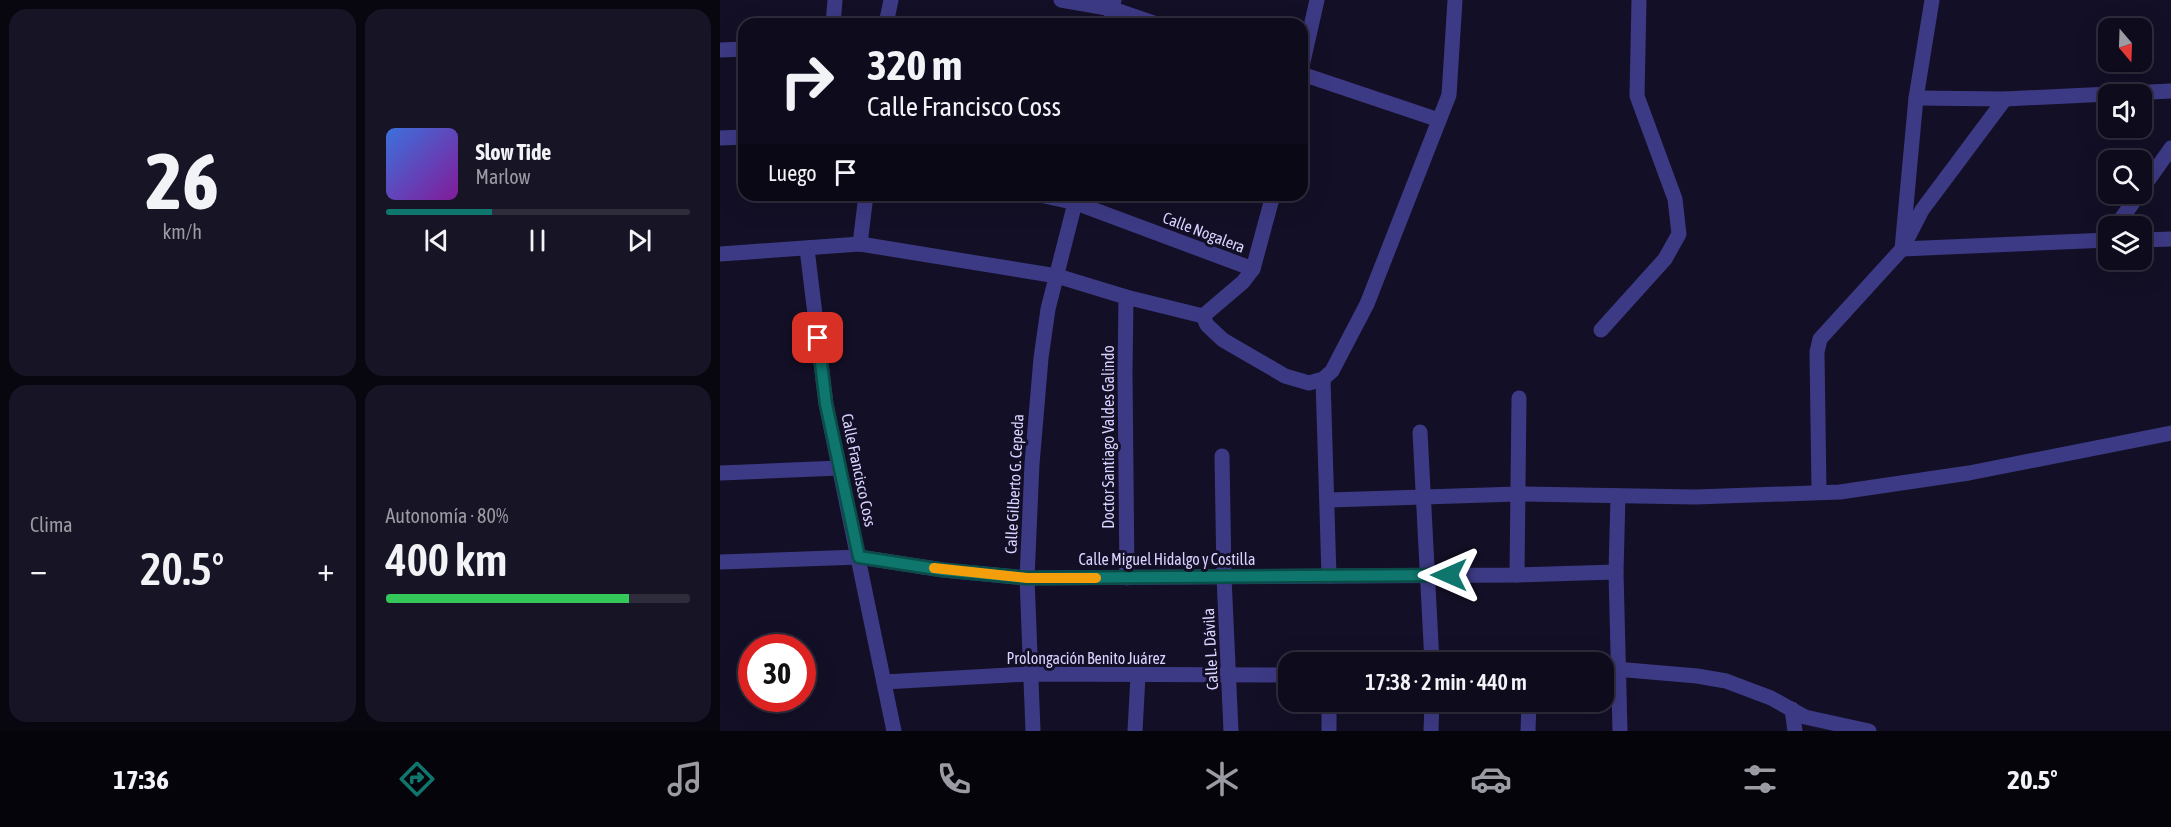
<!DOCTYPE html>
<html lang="es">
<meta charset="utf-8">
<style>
body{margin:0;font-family:"Asap Condensed",sans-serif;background:#171425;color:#f1f3f6;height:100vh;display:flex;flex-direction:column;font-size:22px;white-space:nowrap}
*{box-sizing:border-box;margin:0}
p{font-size:20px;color:#9b9ba3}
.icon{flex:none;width:33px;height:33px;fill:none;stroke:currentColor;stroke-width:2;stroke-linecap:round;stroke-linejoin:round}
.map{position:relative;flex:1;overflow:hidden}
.side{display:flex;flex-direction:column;gap:9px;padding:9px;background:#08060f;width:720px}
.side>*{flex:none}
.banner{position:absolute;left:18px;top:18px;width:570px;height:183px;border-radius:18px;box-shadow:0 6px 24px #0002,0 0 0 2px #2e2b3b;background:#0e0b1c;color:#f1f3f6;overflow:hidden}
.needle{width:39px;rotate:161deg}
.tools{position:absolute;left:1378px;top:18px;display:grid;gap:12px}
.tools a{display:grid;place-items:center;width:54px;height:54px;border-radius:12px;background:#0e0b1c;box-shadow:0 6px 24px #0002,0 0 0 2px #2e2b3b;font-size:30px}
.speed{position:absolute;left:18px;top:634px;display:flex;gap:12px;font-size:30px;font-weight:700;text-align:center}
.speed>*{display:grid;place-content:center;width:78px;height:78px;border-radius:50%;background:#0e0b1c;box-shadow:0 6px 24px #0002,0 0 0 2px #2e2b3b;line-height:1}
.speed .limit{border:9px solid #d22;background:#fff;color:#111}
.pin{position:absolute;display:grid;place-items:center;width:51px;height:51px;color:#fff;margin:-26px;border-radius:12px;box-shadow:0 3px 9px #0006}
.me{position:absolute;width:66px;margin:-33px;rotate:270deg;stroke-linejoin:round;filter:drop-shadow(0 0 4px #0008)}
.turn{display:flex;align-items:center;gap:21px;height:126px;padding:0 30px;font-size:27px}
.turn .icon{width:78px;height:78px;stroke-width:2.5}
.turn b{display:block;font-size:42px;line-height:51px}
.then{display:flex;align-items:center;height:57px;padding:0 30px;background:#0003;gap:12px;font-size:22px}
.big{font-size:45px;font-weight:600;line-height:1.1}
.side .tile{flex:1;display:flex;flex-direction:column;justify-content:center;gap:9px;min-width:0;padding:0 21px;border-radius:18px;background:#171425}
.side .dial{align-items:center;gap:0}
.dial b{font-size:78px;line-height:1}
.song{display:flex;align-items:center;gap:18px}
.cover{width:72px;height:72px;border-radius:9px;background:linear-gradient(135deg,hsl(220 70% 55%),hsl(290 70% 35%))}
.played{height:6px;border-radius:3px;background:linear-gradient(90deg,#0f766e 35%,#2e2b3b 35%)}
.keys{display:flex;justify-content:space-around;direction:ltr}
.heat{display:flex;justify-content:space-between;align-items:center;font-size:33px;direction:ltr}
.charge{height:9px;border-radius:4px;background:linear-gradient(90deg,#34c759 80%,#2e2b3b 0)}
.side .tiles{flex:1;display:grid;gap:9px;grid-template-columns:repeat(2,1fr)}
.trip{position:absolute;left:558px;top:652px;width:336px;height:60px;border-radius:18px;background:#0e0b1c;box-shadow:0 6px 24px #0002,0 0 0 2px #2e2b3b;font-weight:600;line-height:60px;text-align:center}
.tab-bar{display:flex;height:96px;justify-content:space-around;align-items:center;background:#06040b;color:#9b9ba3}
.tab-bar .icon{width:42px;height:42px}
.tab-bar .active{color:#0f766e}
.tab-bar b{font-size:27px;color:#f1f3f6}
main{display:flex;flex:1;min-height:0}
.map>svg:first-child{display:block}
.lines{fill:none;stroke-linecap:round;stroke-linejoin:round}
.minor{stroke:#3d3a85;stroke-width:15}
.route-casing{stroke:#0a4d48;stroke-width:15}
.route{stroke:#0f766e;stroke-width:10}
.slow{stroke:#f59e0b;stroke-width:10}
.labels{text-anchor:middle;stroke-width:6;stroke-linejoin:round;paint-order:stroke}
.street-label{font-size:16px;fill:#d9d4ff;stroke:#130f26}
</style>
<main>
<section class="side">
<div class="tiles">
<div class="tile dial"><b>26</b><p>km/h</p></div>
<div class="tile">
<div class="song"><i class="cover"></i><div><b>Slow Tide</b><p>Marlow</p></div></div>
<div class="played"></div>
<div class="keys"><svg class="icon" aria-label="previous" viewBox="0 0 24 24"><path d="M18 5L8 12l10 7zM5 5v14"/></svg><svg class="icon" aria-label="pause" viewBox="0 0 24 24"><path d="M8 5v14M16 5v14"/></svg><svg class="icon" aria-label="next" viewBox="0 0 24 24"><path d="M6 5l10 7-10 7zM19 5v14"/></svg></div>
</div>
<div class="tile"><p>Clima</p>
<div class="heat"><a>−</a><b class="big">20.5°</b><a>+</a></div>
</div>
<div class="tile"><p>Autonomía · 80%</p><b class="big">400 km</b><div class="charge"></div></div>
</div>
</section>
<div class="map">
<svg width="1451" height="731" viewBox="0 0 1451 731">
<rect width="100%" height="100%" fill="#130f26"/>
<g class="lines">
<g class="minor">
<path d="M341,0l52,9 44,15"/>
<path d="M113,24l2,-24"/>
<path d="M166,24l5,-24"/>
<path d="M390,24l4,-24"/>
<path d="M0,50l24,-1"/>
<path d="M582,66l15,-66"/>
<path d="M582,74l137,46"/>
<path d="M1196,98l89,1 166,-8"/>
<path d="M1285,99l-83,111 -20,39 207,-9"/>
<path d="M0,138l24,-1"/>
<path d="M1422,189l29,-41"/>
<path d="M320,195l36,8 177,66"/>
<path d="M1396,226l23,-32"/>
<path d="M1422,240l29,-1"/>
<path d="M140,244l6,-49"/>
<path d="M87,249l19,155 68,327"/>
<path d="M0,254l140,-10 197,32 69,21 77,19 4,9 16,15 62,36 24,7 14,-4 9,-8 35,-67 82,-209 6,-95"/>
<path d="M406,297l-1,75 2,206"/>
<path d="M483,316l40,-34 10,-13 20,-74"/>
<path d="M881,330l64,-71 14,-25 -4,-35 -38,-103 2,-96"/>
<path d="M603,379l6,197"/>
<path d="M700,432l12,231"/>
<path d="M502,456l2,121 7,154"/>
<path d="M0,473l119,-5"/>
<path d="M1099,492l-2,-140 3,-13 82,-90 14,-151 16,-98"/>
<path d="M898,496l-2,76 4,159"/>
<path d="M609,500l189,-6 177,3 145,-5 129,-19 202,-40"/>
<path d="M0,562l139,-5 84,13 84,8 490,-3 99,-3"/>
<path d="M797,575l2,-177"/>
<path d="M884,668l93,8 29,5 45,17 34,19 64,14"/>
<path d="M164,682l145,-8 259,1"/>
<path d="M609,702v29"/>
<path d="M1072,709l3,22"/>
<path d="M313,731l-6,-153 5,-114 9,-106 7,-49 29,-114"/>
<path d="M415,731l3,-55"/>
<path d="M711,731l1,-29"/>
<path d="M808,731l1,-29"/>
</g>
</g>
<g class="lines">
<g class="route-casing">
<path id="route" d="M98,338l8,66 33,153 84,13 84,8 422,-3"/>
</g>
<use href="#route" class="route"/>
<path class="slow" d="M214,568l93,10h69"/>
</g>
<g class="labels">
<g class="street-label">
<text transform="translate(484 232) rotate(21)" y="6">Calle Nogalera</text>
<text transform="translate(388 437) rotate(-90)" y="6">Doctor Santiago Valdes Galindo</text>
<text transform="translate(139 470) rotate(78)" y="6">Calle Francisco Coss</text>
<text transform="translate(294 484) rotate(-87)" y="6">Calle Gilberto G. Cepeda</text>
<text x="447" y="565">Calle Miguel Hidalgo y Costilla</text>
<text transform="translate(490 649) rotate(-93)" y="6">Calle L. Dávila</text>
<text x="366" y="664">Prolongación Benito Juárez</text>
</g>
</g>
</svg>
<div class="tools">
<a><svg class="needle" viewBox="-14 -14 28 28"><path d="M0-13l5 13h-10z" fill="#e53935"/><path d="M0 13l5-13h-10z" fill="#9b9ba3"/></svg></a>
<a><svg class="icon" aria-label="sound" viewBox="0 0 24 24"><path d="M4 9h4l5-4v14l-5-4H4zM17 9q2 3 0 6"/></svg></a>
<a><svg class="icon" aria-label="search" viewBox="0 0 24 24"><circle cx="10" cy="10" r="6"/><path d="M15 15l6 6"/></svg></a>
<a><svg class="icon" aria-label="layers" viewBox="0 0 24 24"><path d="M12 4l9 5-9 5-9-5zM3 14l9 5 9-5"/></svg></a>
</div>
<div class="speed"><div class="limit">30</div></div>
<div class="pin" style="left:98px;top:338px;background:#d93025"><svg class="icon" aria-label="arrive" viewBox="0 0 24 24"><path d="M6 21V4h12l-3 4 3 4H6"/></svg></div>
<svg class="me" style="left:729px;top:575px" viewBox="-20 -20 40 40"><path d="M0-17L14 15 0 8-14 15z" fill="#0f766e" stroke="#fff" stroke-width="4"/></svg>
<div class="trip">17:38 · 2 min · 440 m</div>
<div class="banner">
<div class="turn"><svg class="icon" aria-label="right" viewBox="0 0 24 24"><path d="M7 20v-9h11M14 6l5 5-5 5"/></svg><div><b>320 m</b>Calle Francisco Coss</div></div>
<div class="then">Luego<svg class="icon" aria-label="arrive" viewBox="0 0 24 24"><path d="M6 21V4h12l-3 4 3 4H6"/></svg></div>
</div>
</div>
</main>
<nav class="tab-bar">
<b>17:36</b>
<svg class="icon active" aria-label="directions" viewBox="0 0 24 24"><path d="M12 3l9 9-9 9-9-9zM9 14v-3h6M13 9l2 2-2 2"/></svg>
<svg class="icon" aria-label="music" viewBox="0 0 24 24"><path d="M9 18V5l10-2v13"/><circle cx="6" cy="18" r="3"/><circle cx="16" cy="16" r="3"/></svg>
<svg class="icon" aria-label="phone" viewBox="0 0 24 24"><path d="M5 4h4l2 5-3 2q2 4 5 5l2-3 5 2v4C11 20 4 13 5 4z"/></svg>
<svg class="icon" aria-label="climate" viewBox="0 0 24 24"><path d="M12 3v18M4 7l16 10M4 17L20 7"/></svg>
<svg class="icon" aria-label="car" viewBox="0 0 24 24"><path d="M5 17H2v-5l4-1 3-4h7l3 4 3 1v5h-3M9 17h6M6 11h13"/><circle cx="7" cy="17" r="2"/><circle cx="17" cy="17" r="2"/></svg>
<svg class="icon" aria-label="filters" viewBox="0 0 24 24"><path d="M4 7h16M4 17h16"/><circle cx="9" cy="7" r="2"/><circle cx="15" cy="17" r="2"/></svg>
<b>20.5°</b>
</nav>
